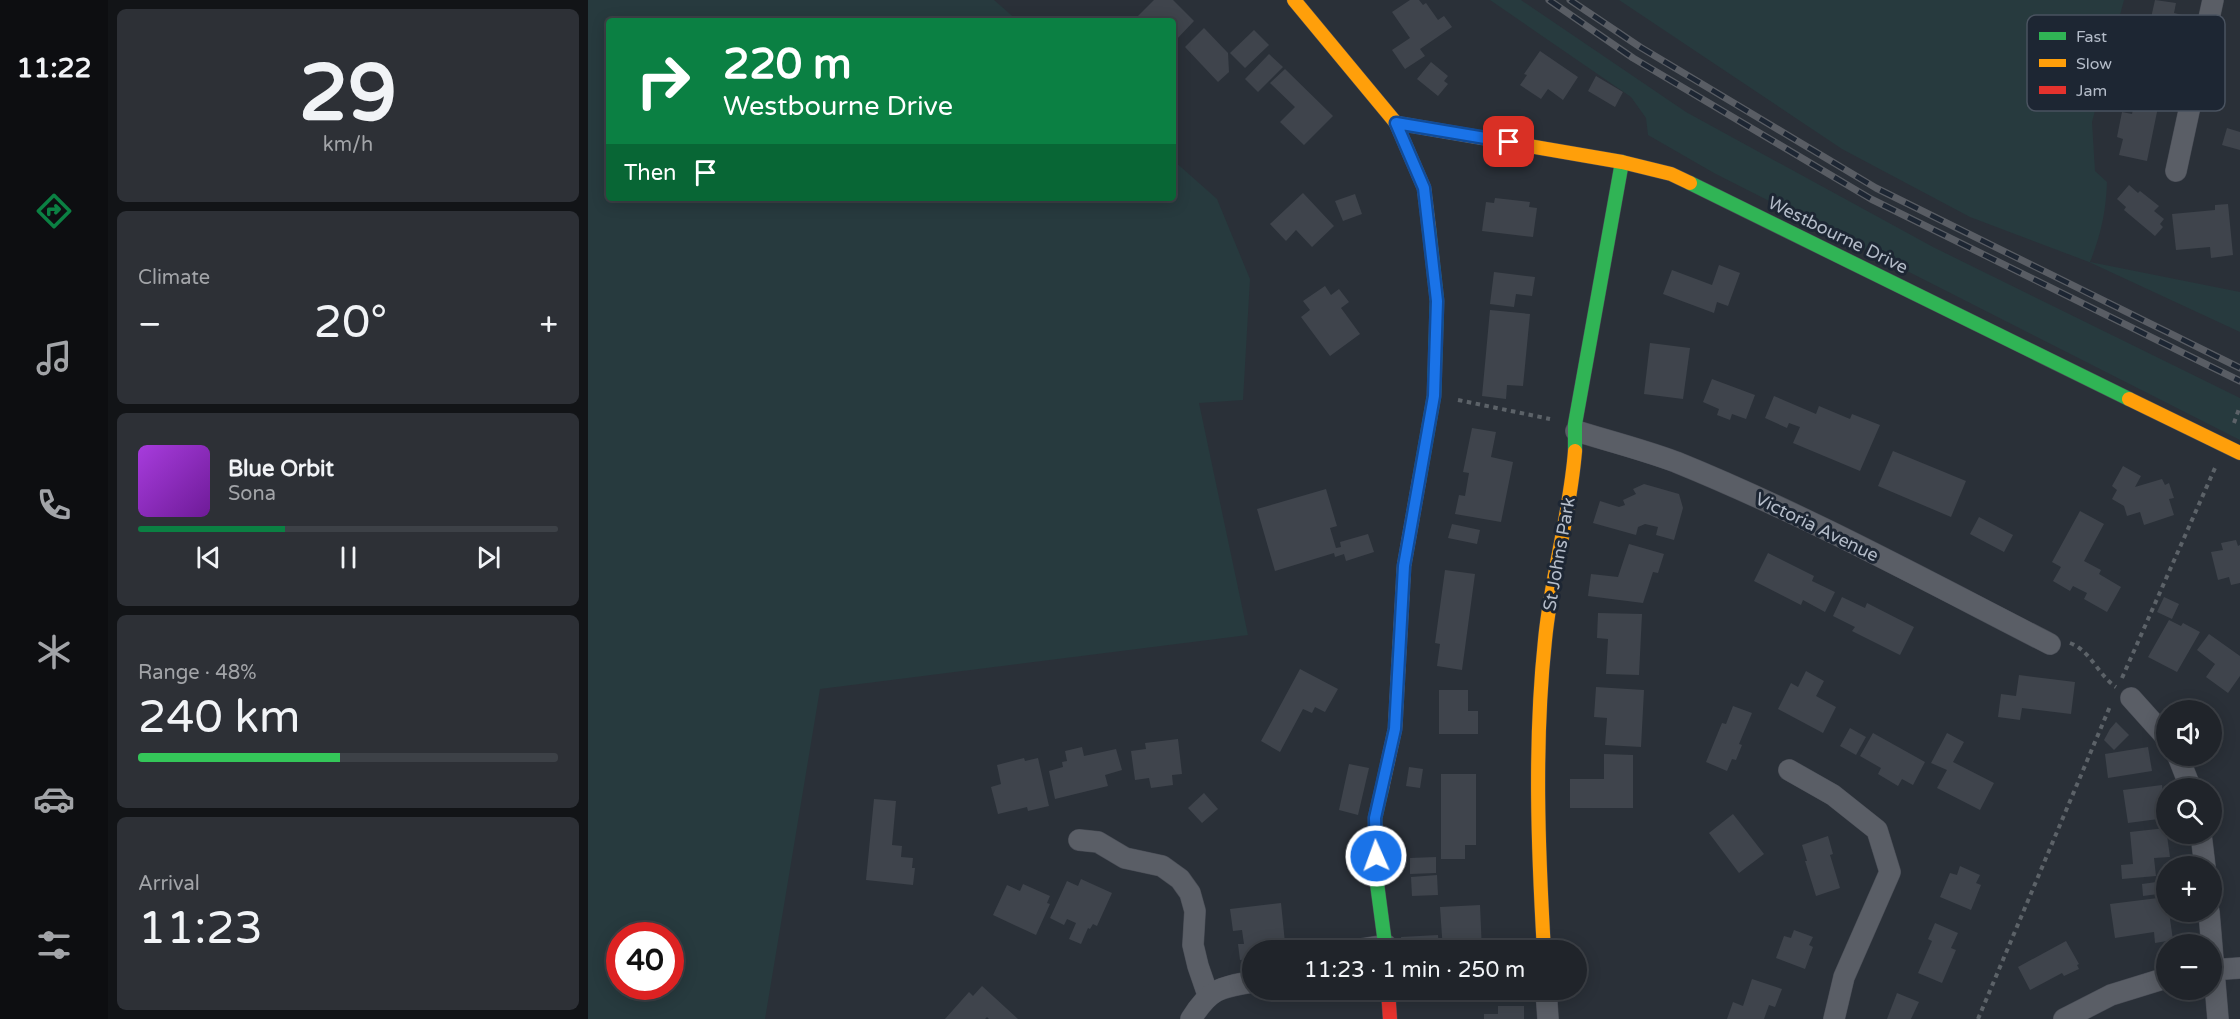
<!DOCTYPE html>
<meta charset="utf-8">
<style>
body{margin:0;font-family:"Varela Round",sans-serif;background:#2d3036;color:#f1f3f6;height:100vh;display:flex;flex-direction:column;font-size:22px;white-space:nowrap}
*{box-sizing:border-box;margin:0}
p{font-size:20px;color:#a2a4a8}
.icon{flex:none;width:33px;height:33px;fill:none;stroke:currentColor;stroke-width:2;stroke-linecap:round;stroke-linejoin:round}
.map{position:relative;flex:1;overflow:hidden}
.drawer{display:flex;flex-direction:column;gap:9px;padding:9px;background:#121417;width:480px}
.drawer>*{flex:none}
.guide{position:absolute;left:18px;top:18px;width:570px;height:183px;border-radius:6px;box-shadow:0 3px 15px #0003,0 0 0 2px #3d4147;background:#0b8043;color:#fff;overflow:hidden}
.controls{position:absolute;left:1568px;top:700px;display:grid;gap:12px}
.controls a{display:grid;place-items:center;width:66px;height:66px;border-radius:50%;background:#20242a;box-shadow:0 3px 15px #0003,0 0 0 2px #3d4147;font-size:30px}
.speed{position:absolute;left:18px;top:922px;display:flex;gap:12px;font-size:30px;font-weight:700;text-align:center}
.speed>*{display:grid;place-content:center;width:78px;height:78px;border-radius:50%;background:#20242a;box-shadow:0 3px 15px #0003,0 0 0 2px #3d4147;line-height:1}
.speed .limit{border:9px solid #d22;background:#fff;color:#111}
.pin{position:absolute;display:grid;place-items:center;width:51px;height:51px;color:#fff;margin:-26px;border-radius:12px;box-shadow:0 3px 9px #0006}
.me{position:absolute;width:66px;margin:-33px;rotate:358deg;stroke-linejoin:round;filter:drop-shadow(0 0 4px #0008)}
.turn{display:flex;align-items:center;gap:21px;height:126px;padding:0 18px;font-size:27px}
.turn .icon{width:78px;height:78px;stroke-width:2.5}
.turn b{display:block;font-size:42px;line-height:51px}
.then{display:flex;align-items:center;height:57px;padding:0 18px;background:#0003;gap:12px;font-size:22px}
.big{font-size:45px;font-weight:600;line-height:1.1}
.drawer .card{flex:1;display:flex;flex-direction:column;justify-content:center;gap:9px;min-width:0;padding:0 21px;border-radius:9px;background:#2d3036}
.drawer .dial{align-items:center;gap:0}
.dial b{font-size:78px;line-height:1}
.song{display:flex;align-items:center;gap:18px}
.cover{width:72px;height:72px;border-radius:9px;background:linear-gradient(135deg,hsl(280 70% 55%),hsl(280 70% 35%))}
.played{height:6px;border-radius:3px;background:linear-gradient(90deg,#0b8043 35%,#3d4147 35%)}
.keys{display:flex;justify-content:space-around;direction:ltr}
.heat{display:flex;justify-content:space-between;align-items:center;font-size:33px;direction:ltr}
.charge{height:9px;border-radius:4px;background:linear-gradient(90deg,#34c759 48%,#3d4147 0)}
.trip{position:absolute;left:654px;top:940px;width:345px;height:60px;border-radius:30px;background:#20242a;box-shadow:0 3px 15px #0003,0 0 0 2px #3d4147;font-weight:600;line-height:60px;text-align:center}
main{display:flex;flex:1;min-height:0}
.tab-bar{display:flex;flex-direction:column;width:108px;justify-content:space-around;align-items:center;background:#0d0e11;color:#a2a4a8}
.tab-bar .icon{width:42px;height:42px}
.tab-bar .selected{color:#0b8043}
.tab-bar b{font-size:27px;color:#f1f3f6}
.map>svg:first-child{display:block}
.green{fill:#273a3e;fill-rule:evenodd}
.building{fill:#3f444c}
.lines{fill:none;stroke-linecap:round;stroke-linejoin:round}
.street-casing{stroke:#484c55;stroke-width:22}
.fast-casing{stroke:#484c55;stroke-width:15}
.slow-casing{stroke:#484c55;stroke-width:15}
.jam-casing{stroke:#484c55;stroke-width:15}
.path{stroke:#5c6268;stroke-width:4;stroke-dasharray:4.5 4.5;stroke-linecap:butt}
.street{stroke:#5a5e66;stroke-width:21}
.fast{stroke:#30b455;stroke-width:14}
.slow{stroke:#ff9f0a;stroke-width:14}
.jam{stroke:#e5322d;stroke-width:14}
.rail-casing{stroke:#595d64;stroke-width:7}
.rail{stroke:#1d2633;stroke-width:4.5;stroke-dasharray:14;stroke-linecap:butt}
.route-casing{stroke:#114b97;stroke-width:15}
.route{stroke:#1a73e8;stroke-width:10}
.labels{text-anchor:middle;stroke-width:6;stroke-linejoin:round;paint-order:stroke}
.street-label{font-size:18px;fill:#b4bcc9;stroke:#1d2633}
.key{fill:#1d2633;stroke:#4a5360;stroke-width:1.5}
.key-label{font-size:16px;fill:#b4bcc9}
</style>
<main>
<nav class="tab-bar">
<b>11:22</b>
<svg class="icon selected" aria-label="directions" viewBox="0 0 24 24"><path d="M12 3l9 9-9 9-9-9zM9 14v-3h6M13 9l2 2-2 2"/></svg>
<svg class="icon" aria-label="music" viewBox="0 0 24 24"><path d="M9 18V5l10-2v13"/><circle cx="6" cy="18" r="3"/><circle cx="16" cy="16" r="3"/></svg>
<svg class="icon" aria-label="phone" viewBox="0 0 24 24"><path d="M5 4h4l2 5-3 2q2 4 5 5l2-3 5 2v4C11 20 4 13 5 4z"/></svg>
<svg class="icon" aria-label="climate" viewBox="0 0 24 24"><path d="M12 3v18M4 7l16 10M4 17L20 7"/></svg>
<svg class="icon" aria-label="car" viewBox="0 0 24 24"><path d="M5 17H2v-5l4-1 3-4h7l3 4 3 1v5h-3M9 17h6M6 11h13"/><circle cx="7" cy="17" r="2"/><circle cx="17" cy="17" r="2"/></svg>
<svg class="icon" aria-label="filters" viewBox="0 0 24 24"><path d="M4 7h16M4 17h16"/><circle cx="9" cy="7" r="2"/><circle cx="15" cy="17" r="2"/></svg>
</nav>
<section class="drawer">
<div class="card dial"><b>29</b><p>km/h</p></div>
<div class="card"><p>Climate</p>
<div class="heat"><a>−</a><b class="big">20°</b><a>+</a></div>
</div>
<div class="card">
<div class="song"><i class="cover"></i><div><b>Blue Orbit</b><p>Sona</p></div></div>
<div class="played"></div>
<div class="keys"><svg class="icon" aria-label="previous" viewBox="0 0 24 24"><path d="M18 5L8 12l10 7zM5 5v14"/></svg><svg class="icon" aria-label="pause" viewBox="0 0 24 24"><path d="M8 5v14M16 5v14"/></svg><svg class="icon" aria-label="next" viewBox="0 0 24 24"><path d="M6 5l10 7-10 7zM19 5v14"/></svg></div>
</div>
<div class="card"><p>Range · 48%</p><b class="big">240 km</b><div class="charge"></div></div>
<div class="card"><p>Arrival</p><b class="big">11:23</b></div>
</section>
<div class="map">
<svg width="1652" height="1019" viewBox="0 0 1652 1019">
<rect width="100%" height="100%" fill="#2a3038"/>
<g class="green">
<path d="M0,0h406l24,21h-409v177h564v-38l44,39 33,80 -7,121 -44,3 49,232 -428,54 -55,330h-177zM32,936h50v51h-50z"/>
<path d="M902,0h31l165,112 247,135 307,151v42l-526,-267 -66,-38 -2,-17 -15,-21z"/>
<path d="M1031,0h505l-32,122 3,49 12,11c-1,29 -6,53 -17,80l150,30v40l-151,-70 -119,-45 -128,-68z"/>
</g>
<g class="building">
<path d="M566,0h19l21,21 -19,20 -2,-20h-36l-2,-2z"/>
<path d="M822,0h9l4,5 3,-2 12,17 6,-4 8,11 -32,22 5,7 -20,13 -13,-19 18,-12 -18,-26z"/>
<path d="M1567,0l21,3 -2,10 8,2 -4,14 -7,-2 -2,6 -6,-1 -3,11 -14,-3z"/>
<path d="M616,28l24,25 1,19 -11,10 -33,-35z"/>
<path d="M666,30l15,15 -24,23 -15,-15z"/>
<path d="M952,51l38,26 -15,23 -15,-11 -7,10 -21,-14 7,-10 -3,-1z"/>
<path d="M681,54l14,13 -25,25 -13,-13z"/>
<path d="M843,62l17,14 -4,5 4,3 -10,12 -21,-17z"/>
<path d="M697,69l48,47 -29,29 -24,-23 15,-15 -25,-24z"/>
<path d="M1008,76l27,16 -8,15 -27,-16z"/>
<path d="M1554,96l16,3 -2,8h2l-11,54 -28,-6 4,-16 -6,-2 5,-25 10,2 2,-9 6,2z"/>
<path d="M1639,128l13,4v18l-18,-5z"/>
<path d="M1541,185l9,8 2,-2 19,15 -5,5 10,8 -4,5 3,3 -8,9 -31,-26 2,-3 -9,-8z"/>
<path d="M715,193l31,33 -22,21 -16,-17 -10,11 -16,-17z"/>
<path d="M767,194l7,20 -19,7 -8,-20z"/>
<path d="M907,198l35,4 -1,5 8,1 -4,29 -51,-6 4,-29 8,1z"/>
<path d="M1640,204l5,51 -22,3 -1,-11 -34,3 -4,-36 43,-4v-5z"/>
<path d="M1131,265l21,8 -12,33 -11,-4 -3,11 -51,-19 9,-24 40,15z"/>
<path d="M906,272l41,5 -3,19 -16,-2 -2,13 -24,-3z"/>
<path d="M737,286l6,9 8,-6 10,13 -8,6 19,26 -30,22 -29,-39 9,-7 -7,-9z"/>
<path d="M902,310l40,4 -7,72 -16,-1 -1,14 -24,-3z"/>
<path d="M1062,343l40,5 -7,51 -39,-5z"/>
<path d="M1124,379l43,16 -9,24 -14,-5 -2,6 -13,-5 2,-6 -16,-7z"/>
<path d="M1186,396l42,18 3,-8 31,13 2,-5 28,11 -20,46 -67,-28 7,-16 -11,-4 -2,5 -22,-10z"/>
<path d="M884,428l24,4 -5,25 22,5 -12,60 -46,-8 4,-19 6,1 4,-23 -6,-1z"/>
<path d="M1305,451l73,30 -15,36 -73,-31z"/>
<path d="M1535,466l18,10 -6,11 27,-8 3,6 4,-2 5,15 -5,1 5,16 -30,10 -4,-13 -13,4 -3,-10 -12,-7 5,-9 -5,-4z"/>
<path d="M1056,484l35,10 4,14 -9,32 -18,-5 2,-8 -13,-3 -7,3 -2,8 -43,-12 7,-22 19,6 6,-2 -2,-5 13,-6 -3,-5z"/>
<path d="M738,489l11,37 -7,2 6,20 5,-1 -1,-5 28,-8 6,18 -28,9 -2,-7 -9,3 -1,-4 -59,18 -18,-62z"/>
<path d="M1492,511l24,13 -20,37 17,9 -2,4 22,13 -14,25 -23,-13 3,-6 -14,-7 -3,5 -17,-10 8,-14 -9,-5z"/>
<path d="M1391,517l34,18 -9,17 -34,-18z"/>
<path d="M864,524l28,6 -3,14 -29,-6z"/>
<path d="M1648,540l2,6 2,-1v38l-9,2 -2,-8 -11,3 -7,-28 12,-2 -2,-7z"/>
<path d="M1041,544l35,10 -6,19 -5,-1 -10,31 -55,-7 3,-22 27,3z"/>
<path d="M1180,553l46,23 -2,5 23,11 -10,20 -22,-12 -2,5 -47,-24z"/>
<path d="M857,570l30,4 -13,96 -25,-4 3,-22 -5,-1z"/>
<path d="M1254,597l23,11 2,-5 47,24 -14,28 -48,-24 3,-4 -22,-11z"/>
<path d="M1576,597l15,7 -7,15 -15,-7z"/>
<path d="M1010,613l44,1 -3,61 -33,-1 2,-35 -11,-1z"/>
<path d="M1581,620l12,6 2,-3 17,9 -23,40 -29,-15z"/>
<path d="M1621,634l31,22v20l-12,17 -22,-16 9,-13 -18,-14z"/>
<path d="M712,669l38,20 -13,23 -10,-5 -3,6 -9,-4 -23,43 -19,-11z"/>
<path d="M1218,671l18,10 -8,15 20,11 -13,26 -45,-24 13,-26 7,4z"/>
<path d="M1431,675l56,7 -4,32 -49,-6 -2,12 -22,-3 3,-23 15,2z"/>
<path d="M1008,687l48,3 -3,57 -36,-2 2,-27 -13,-1z"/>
<path d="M851,690h29v21h10v23h-39z"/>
<path d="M1145,706l19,7 -13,31 3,1 -6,15 -4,-1 -5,12 -21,-9 16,-39 4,1z"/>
<path d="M1528,722l13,13 -15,15 -10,-10 6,-11z"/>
<path d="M1262,728l16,9 -10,18 -16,-9z"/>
<path d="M1285,733l52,29 -12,23 -11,-6 -4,7 -20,-12 3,-6 -21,-12z"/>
<path d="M1359,733l17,9 -11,20 41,21 -14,27 -43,-22 10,-18 -16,-7z"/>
<path d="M590,739l4,35 -10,1 1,10 -22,3 -2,-10 -14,2 -4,-29 15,-2 -1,-6z"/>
<path d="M494,747l2,9 32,-7 6,21 -17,5 3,11 -53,13 -6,-28 14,-4 -1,-5 5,-1 -2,-10z"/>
<path d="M1560,747l4,24 -44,7 -3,-24z"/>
<path d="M1016,754l29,1v53h-63v-29h34z"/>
<path d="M436,758l1,3 13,-3 11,48 -21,5 -1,-4 -29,7 -7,-27 10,-3 -4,-19z"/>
<path d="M761,764l20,4 -11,47 -19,-5z"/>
<path d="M821,767l14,2 -3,19 -14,-2z"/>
<path d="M853,774h35v71h-11v14h-24z"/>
<path d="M1574,785l4,33 -38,5 -5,-33z"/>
<path d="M616,793l14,16 -16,14 -14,-15z"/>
<path d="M286,799l22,2 -4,44 10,1 -1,11 12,1 -1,10h3l-2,17 -47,-5z"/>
<path d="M1145,814l31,40 -25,19 -30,-40z"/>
<path d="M1578,828l4,29 -16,1 2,18 -34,3 -1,-14 12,-1 -3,-32z"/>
<path d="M1240,836l5,18 -3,1 10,33 -24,8 -11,-35h2l-5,-16z"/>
<path d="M848,857v16l-26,1v-16z"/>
<path d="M1372,866l20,9 -4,8 5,2 -10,25 -31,-13 10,-24 7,2z"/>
<path d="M849,875l1,20 -26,1 -1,-19z"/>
<path d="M493,879l31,14 -15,33 -4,-2 -3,5 -2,-1 -7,16 -12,-5 7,-16 -9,-4 -3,6 -14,-7 17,-37 11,5z"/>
<path d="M1576,881l2,12 -23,3 -1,-12z"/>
<path d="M435,884l27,12 -3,7 3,1 -14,31 -43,-20 14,-30 13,6z"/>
<path d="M1578,897v15h3l4,28 -18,3 -1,-11 -39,6 -5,-34z"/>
<path d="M693,903l4,40 -17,3v5h-16v8l-12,1 -2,-16h6l-2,-14 -9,1 -3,-22z"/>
<path d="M892,905l2,46h-39l-3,-44z"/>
<path d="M1347,923l23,10 -7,15 5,2 -14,33 -24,-10 14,-32 -4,-2z"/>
<path d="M1206,930l19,7 -4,8 4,2 -8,22 -29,-11 8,-22 7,2z"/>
<path d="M850,935l1,16h-37l-1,-14z"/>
<path d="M1478,941l13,23 -2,1 2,4 -15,7 -2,-3 -32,17 -12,-23z"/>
<path d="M1164,979l30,10 -7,18 -6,-2 -5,14h-37l6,-17 10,4z"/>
<path d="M394,986l36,33h-29l-2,-2 -2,2h-40l24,-27 4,4z"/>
<path d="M1309,993l22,9 -8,17h-24z"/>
<path d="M910,1006h26v13h-40v-5h14z"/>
</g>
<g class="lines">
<g class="street-casing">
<g id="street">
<path d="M1588,171l37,-171"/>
<path d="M988,431c33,10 68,19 100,31 128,52 251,119 374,182"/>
<path d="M1543,698l35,39"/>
<path d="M1590,756l13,33"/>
<path d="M1201,770l44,25 44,35 13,42 -46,105 -10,42"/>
<path d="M1613,834l4,33"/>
<path d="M491,840l19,2 27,16 37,8 18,13 10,14 5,18 -2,34 5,21 10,29"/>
<path d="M1621,912l9,107"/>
<path d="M760,951l38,-6"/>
<path d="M1623,970l29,-2"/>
<path d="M958,990l2,29"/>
<path d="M603,1019c18,-29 28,-32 61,-37"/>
<path d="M1476,1019l47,-24 55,-17"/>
</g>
</g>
<g class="fast-casing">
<g id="fast">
<path d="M1102,183l439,216"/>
<path d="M987,451v-27l47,-262"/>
<path d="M831,481l15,-85 3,-95 -8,-72"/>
<path d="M794,788l-7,30 1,58 10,75"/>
</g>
</g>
<g class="slow-casing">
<g id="slow">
<path d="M706,0l102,123 28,65 5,41"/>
<path d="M808,123l226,39 49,12 19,9"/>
<path d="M1541,399l111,54"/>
<path d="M794,788l13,-59 9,-163 15,-85"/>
<path d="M956,951c-6,-103 -10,-208 1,-311 6,-63 25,-125 30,-189"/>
</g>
</g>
<g class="jam-casing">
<path id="jam" d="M800,990l2,29"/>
</g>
<g class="path">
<path d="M870,400l92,19"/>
<path d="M1646,423l6,-17"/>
<path d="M1482,643c21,8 28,32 46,44"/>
<path d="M1534,678l93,-210"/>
<path d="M1390,1019l133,-315"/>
</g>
<use href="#street" class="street"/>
<use href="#fast" class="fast"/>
<use href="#slow" class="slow"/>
<use href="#jam" class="jam"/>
<g class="rail-casing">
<g id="rail">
<path d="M961,0l84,58 238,141 369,182"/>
<path d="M982,0l70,47 236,141 364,180"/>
</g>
</g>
<use href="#rail" class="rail"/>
</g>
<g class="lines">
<g class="route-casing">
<path id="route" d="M788,856l-1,-38 20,-89 9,-163 30,-170 3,-95 -13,-113 -28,-65 113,19"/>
</g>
<use href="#route" class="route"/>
</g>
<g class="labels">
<g class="street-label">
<text transform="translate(1250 235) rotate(26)" y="6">Westbourne Drive</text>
<text transform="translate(1229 527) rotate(26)" y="6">Victoria Avenue</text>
<text transform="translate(971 554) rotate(-80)" y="6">St Johns Park</text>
</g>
</g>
<rect x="1439" y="15" width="198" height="96" rx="9" class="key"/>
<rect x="1451" y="32" width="27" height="8" fill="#30b455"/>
<rect x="1451" y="59" width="27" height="8" fill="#ff9f0a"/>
<rect x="1451" y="86" width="27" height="8" fill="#e5322d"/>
<g class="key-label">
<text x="1488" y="42">Fast</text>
<text x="1488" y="69">Slow</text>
<text x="1488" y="96">Jam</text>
</g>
</svg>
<div class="controls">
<a><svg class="icon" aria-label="sound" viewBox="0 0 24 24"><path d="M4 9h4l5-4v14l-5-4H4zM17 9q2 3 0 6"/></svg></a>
<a><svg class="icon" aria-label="search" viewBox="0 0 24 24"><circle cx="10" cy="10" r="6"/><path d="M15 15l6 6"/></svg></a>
<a>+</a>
<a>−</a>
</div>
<div class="speed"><div class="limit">40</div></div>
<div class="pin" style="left:921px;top:142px;background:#d93025"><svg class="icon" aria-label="arrive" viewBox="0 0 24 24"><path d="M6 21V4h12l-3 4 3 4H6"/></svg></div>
<svg class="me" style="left:788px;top:856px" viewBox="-20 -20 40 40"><circle r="17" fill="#1a73e8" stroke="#fff" stroke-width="3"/><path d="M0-11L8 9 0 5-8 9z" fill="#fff"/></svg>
<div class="trip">11:23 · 1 min · 250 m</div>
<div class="guide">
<div class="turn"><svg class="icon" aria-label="right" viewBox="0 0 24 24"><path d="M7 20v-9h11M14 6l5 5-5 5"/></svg><div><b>220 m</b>Westbourne Drive</div></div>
<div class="then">Then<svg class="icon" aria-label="arrive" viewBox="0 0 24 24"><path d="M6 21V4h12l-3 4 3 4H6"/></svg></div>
</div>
</div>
</main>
